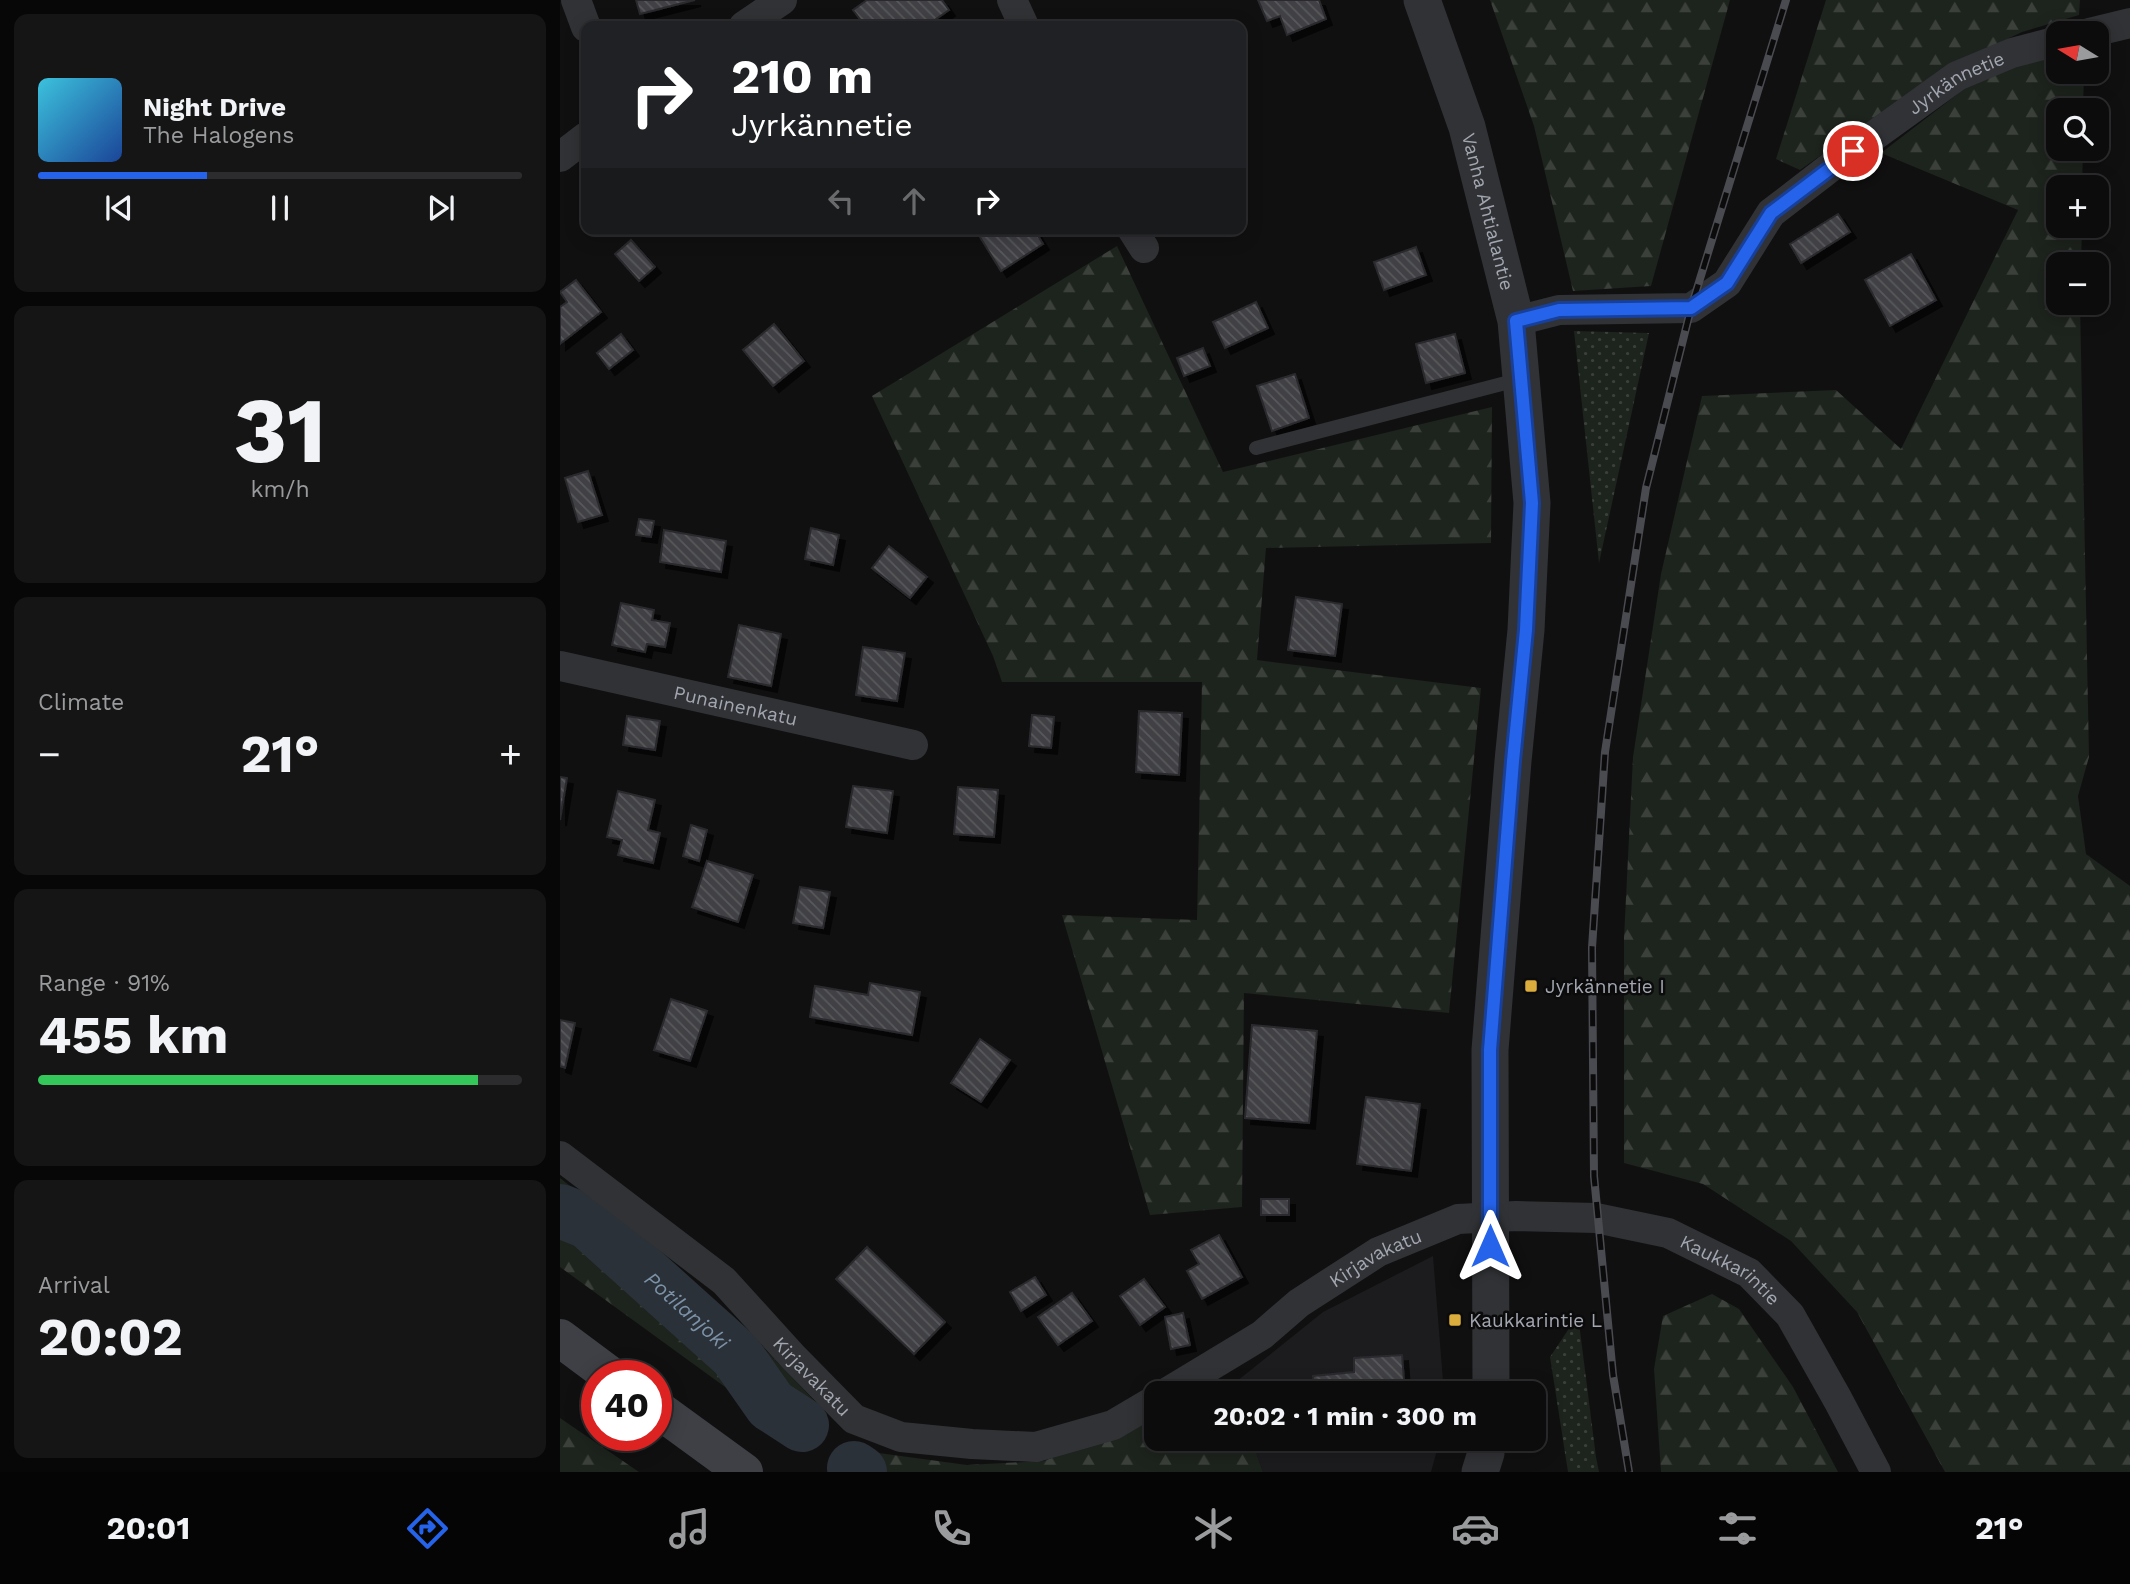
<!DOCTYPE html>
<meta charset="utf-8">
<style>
body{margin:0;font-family:"Work Sans",sans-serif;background:#151516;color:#f1f3f6;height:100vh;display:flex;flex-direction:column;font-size:26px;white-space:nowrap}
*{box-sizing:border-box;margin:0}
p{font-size:23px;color:#9a9b9d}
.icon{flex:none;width:38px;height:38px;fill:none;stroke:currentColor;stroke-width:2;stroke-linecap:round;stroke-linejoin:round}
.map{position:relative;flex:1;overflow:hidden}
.side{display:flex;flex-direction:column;gap:14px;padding:14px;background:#070707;width:560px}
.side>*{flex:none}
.guide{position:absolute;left:21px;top:21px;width:665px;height:214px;border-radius:14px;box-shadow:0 4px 18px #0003,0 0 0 2px #2c2c2e;background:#202124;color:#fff;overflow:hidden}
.needle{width:46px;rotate:281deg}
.buttons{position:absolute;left:1486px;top:21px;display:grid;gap:14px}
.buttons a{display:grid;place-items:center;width:63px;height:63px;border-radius:14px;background:#0c0c0d;box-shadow:0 4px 18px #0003,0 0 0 2px #2c2c2e;font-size:35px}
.speed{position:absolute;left:21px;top:1360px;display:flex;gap:14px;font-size:35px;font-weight:700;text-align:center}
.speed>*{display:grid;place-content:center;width:91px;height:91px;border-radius:50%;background:#0c0c0d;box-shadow:0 4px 18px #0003,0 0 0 2px #2c2c2e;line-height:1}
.speed .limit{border:10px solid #d22;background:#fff;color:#111}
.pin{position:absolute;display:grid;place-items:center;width:60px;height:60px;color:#fff;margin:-30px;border:4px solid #fff;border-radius:50%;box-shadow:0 2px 7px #0007}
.me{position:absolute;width:77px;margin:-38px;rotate:0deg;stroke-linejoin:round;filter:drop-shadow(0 0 5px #0008)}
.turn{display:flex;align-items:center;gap:24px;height:147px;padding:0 35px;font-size:32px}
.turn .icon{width:91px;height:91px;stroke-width:2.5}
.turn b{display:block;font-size:49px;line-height:60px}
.lanes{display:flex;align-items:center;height:66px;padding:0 35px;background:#0003;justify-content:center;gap:35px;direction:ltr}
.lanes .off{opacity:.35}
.big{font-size:52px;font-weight:700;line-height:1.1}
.side .widget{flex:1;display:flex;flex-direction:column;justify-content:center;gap:10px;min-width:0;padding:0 24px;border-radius:14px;background:#151516}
.side .dial{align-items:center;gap:0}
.dial b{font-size:91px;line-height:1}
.song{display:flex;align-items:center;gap:21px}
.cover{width:84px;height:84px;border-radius:10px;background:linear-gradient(135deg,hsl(190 70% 55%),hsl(220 70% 35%))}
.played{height:7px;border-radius:4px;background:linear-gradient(90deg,#2563eb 35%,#2c2c2e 35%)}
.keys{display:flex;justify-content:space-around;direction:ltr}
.heat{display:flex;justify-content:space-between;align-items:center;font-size:38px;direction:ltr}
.charge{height:10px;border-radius:5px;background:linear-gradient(90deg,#34c759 91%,#2c2c2e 0)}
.trip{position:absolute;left:584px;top:1381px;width:402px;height:70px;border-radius:14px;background:#0c0c0d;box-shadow:0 4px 18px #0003,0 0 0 2px #2c2c2e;font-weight:700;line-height:70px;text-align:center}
.dock{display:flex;height:112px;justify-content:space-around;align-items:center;background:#050505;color:#9a9b9d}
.dock .icon{width:49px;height:49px}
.dock .selected{color:#2563eb}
.dock b{font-size:32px;color:#f1f3f6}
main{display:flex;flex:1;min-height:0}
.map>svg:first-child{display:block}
.built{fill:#1c1c1e}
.green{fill:url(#green-dots)}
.forest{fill:url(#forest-firs)}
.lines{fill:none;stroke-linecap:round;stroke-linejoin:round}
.river{stroke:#2b3138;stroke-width:54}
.building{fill:url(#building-back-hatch);stroke:#2a2a2d;stroke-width:2;filter:url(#shadow)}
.service{stroke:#313235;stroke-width:14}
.minor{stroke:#313235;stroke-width:30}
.tertiary{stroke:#313235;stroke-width:37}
.secondary{stroke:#3f4045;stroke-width:38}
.rail-casing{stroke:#4a4b50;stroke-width:8}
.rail{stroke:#0b0b0c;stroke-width:5;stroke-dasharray:16;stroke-linecap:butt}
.route-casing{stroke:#184099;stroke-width:18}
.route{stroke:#2563eb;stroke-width:12}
.poi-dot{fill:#dbad3d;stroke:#0b0b0c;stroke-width:2.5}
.labels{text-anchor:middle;stroke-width:5;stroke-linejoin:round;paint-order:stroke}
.street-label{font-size:19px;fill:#a2a6b0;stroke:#0b0b0c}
.poi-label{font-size:19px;fill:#a2a6b0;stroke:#0b0b0c;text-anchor:start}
.water-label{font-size:21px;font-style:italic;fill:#7c92a8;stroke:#0b0b0c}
</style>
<main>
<section class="side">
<div class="widget">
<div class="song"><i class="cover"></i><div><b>Night Drive</b><p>The Halogens</p></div></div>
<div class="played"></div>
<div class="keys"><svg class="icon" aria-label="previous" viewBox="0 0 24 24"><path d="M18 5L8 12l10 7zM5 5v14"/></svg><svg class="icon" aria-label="pause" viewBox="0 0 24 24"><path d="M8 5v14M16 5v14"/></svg><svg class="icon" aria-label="next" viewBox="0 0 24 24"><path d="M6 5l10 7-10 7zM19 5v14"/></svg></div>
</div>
<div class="widget dial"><b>31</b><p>km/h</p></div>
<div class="widget"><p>Climate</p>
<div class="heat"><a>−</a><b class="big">21°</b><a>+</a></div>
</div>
<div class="widget"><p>Range · 91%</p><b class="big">455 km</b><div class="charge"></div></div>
<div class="widget"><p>Arrival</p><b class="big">20:02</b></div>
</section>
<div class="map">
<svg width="1570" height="1472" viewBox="0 0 1570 1472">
<defs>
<pattern id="green-dots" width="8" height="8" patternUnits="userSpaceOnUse" patternTransform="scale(1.75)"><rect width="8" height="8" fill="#1d231d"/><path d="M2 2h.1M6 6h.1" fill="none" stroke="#3b403b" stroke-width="1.8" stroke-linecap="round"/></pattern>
<pattern id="forest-firs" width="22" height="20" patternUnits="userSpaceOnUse" patternTransform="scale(1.75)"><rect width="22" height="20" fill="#1d231d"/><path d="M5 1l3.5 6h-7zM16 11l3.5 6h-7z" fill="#3b403b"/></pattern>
<pattern id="building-back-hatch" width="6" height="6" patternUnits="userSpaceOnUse" patternTransform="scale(1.75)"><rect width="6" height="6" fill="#3f4044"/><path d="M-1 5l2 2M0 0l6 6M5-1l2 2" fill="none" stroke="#58595c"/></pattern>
<filter id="shadow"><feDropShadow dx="6" dy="6" stdDeviation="0" flood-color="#0009"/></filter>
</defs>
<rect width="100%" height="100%" fill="#101011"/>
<g class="built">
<path d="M873,1256l11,137h-210l-2,-8 91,-73z"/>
<path d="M691,1439h189l-9,33h-168z"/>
</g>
<g class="green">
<path d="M1014,331l75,2 -50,230z"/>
<path d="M1018,1315l18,142 3,15h-31l-18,-115z"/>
</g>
<g class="forest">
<path d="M930,0h240l-79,286 -78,5 -39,-165z"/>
<path d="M1266,0h254l-1,15 -57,17 -82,39 -140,99 -24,-11z"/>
<path d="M1498,53v19h26l-1,38h-25v39h25l-1,38h-24v39h24l-1,38h-23v39h22l9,454 -11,39 8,58 44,32v586h-185l-88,-160 -66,-71 -88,-57 -79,-21v-225l9,-181 28,-183 41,-178 134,-6 65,59 117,-239 -137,-57 87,-67 56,-22z"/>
<path d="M557,246l106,226 269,-65 -1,136 -225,5 -9,112 224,28 -32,325 -205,-20 -2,214 -92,8 -88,-300 135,5 5,-238h-200l-9,-26 -121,-260z"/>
<path d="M0,1178l172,137 95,99 -22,31 -245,-178z"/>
<path d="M1152,1294l27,15 54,78 45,85h-177l-7,-103 9,-53z"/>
<path d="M597,1417v21l94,1 12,33h-408l9,-21 103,14 77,-4z"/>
<path d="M0,1418l79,54h-79z"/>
</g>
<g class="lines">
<g class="river">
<path id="s1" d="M0,1211l28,11 148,133 35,50 31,20"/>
<path d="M294,1468l6,4"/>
</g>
</g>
<g class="building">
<path d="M76,0h59l-55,14z"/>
<path d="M307,0h75l7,10 -23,16h-61l-12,-16z"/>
<path d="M698,0h61l7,19 -39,16 -7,-19 -13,5z"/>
<path d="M1278,214l12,18 -49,31 -11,-19z"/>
<path d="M415,229h59l9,15 -42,27z"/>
<path d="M71,240l24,27 -16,14 -24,-27z"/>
<path d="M856,247l10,28 -42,15 -10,-28z"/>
<path d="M1351,254l25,46 -46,26 -25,-46z"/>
<path d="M16,280l25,32 -41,32v-37l7,-5 -7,-10z"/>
<path d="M696,302l12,26 -43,20 -12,-26z"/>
<path d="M214,324l30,37 -31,25 -30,-36z"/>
<path d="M61,334l12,16 -24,19 -12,-16z"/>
<path d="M895,334l10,39 -39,10 -10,-39z"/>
<path d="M643,348l7,18 -26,10 -7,-18z"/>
<path d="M735,374l14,44 -37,13 -15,-45z"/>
<path d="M28,471l14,44 -24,7 -13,-44z"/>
<path d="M79,519l15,2 -3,16 -15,-2z"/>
<path d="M251,528l28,7 -6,30 -28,-6z"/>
<path d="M104,530l62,11 -5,31 -61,-10z"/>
<path d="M329,546l38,31 -17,21 -38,-30z"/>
<path d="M736,597l46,7 -7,52 -47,-6z"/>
<path d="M61,603l33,7 -2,10 18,3 -5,24 -18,-3 -2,8 -33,-7z"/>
<path d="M179,625l42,9 -10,52 -43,-9z"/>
<path d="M303,647l42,6 -8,48 -41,-6z"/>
<path d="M579,711l43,2 -3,62 -43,-3z"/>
<path d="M472,715l22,2 -3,31 -22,-2z"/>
<path d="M67,716l33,5 -5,29 -32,-5z"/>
<path d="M0,777l7,1 -7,42z"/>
<path d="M293,786l40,5 -6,42 -41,-6z"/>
<path d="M398,787l40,3 -4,47 -40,-3z"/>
<path d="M58,791l37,9 -7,30 12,3 -7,30 -35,-8 4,-15 -15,-3z"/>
<path d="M131,825l16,5 -8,31 -16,-5z"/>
<path d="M147,861l46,14 -15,47 -46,-15z"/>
<path d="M240,887l30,5 -7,36 -30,-5z"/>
<path d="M310,983l50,9 -8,43 -102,-18 5,-31 53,9z"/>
<path d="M111,999l36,12 -17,50 -36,-11z"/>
<path d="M0,1020l15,3 -10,45 -5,-2z"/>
<path d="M692,1025l65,6 -8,92 -64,-5z"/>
<path d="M420,1039l30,21 -29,42 -30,-19z"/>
<path d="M806,1097l54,7 -9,67 -54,-7z"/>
<rect x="701" y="1199" width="28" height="16"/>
<path d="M659,1235l23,42 -40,22 -15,-28 12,-7 -8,-14z"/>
<path d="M307,1247l78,75 -31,32 -78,-75z"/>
<path d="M475,1277l11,18 -25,16 -11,-19z"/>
<path d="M584,1279l21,28 -25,18 -20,-29z"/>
<path d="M512,1293l20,28 -34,24 -20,-28z"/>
<path d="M623,1313l7,32 -19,4 -6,-32z"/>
<path d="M842,1355l3,38h-91l-1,-17 41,-4v-14z"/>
</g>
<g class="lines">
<path class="service" d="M696,448l265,-69"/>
<g class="minor">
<path d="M16,0l10,27"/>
<path d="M452,0l12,26"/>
<path d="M184,26l38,-26"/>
<path d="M1529,33l41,-10"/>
<path d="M0,157l26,-20"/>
<path d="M572,229l12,19"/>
<path id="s2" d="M956,321l43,-11 132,-2 36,-25 44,-70 61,-47 125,-90 55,-23 46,-12"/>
<path id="s3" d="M0,666l353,79"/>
<path id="s4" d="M0,1156l164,125 69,76 61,62 47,18 71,7 64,3 77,-22 44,-26"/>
<path id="s5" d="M606,1393l96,-58 37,-32 79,-51 80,-33 58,-3 80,2 72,15 81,40 41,42 48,85 38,72"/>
</g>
<g class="tertiary">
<path id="s6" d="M862,0l45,127 49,194 16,182 -6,127 -13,131 -23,289 1,343"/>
<path d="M920,1472l6,-19 1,-15"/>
</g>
<g class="secondary">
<path d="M0,1338l51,38"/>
<path d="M96,1408l88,64"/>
</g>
<g class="rail-casing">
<path id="rail" d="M1069,1472l-16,-97 -19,-199 -2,-228 13,-196 41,-264 45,-180 95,-308"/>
</g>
<use href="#rail" class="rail"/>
</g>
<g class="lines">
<g class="route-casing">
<path id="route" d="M930,1246v-196l23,-289 13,-131 6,-127 -16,-182 43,-11 132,-2 36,-25 44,-70 82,-62"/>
</g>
<use href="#route" class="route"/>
</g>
<g class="poi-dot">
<rect x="964" y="979" width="14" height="14" rx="3.5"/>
<rect x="888" y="1313" width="14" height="14" rx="3.5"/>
</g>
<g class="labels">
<g class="street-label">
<text dy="7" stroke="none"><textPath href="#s2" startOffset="530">Jyrkännetie</textPath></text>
<text dy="7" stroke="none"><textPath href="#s6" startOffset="222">Vanha Ahtialantie</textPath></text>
<text dy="7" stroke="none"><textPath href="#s3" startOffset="180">Punainenkatu</textPath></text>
<text dy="7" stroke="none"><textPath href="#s5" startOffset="250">Kirjavakatu</textPath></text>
<text dy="7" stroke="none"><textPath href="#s5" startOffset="626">Kaukkarintie</textPath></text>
<text dy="7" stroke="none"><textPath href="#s4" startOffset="336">Kirjavakatu</textPath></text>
</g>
<g class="poi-label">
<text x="985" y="993">Jyrkännetie I</text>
<text x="909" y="1327">Kaukkarintie L</text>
</g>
<g class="water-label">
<text dy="7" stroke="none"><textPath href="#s1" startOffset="163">Potilanjoki</textPath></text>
</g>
</g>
</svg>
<div class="buttons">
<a><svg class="needle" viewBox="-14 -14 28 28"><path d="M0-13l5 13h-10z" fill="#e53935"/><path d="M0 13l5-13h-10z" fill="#9a9b9d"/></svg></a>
<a><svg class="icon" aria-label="search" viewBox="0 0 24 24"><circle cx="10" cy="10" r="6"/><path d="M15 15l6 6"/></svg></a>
<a>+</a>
<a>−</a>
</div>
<div class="speed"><div class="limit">40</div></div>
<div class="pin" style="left:1293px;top:151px;background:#d93025"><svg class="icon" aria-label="arrive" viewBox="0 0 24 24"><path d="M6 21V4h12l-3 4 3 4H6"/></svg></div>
<svg class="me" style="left:930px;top:1246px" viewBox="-20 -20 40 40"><path d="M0-17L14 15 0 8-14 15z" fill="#2563eb" stroke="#fff" stroke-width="4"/></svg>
<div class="trip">20:02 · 1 min · 300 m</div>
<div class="guide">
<div class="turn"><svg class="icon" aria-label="right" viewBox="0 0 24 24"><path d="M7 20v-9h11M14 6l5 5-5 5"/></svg><div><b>210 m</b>Jyrkännetie</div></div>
<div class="lanes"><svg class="icon off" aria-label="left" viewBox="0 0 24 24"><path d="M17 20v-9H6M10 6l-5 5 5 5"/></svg><svg class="icon off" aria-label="ahead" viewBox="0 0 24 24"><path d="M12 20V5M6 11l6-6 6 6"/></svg><svg class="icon" aria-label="right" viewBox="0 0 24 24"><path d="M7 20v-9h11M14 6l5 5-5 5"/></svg></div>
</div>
</div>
</main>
<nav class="dock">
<b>20:01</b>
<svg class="icon selected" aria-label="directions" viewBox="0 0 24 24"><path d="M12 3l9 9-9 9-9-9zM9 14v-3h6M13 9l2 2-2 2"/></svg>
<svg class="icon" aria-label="music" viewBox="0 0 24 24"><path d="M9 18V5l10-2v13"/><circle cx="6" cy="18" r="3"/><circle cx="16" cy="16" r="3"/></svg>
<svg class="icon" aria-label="phone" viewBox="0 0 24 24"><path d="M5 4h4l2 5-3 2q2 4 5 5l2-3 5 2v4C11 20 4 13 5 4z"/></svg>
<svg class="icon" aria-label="climate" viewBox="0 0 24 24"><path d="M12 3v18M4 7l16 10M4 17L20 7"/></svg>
<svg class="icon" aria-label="car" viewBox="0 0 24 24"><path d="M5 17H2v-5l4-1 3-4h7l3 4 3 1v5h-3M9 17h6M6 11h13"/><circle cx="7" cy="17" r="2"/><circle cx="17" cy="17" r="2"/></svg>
<svg class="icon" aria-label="filters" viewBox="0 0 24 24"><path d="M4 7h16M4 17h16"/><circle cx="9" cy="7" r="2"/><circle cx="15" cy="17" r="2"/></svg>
<b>21°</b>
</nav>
